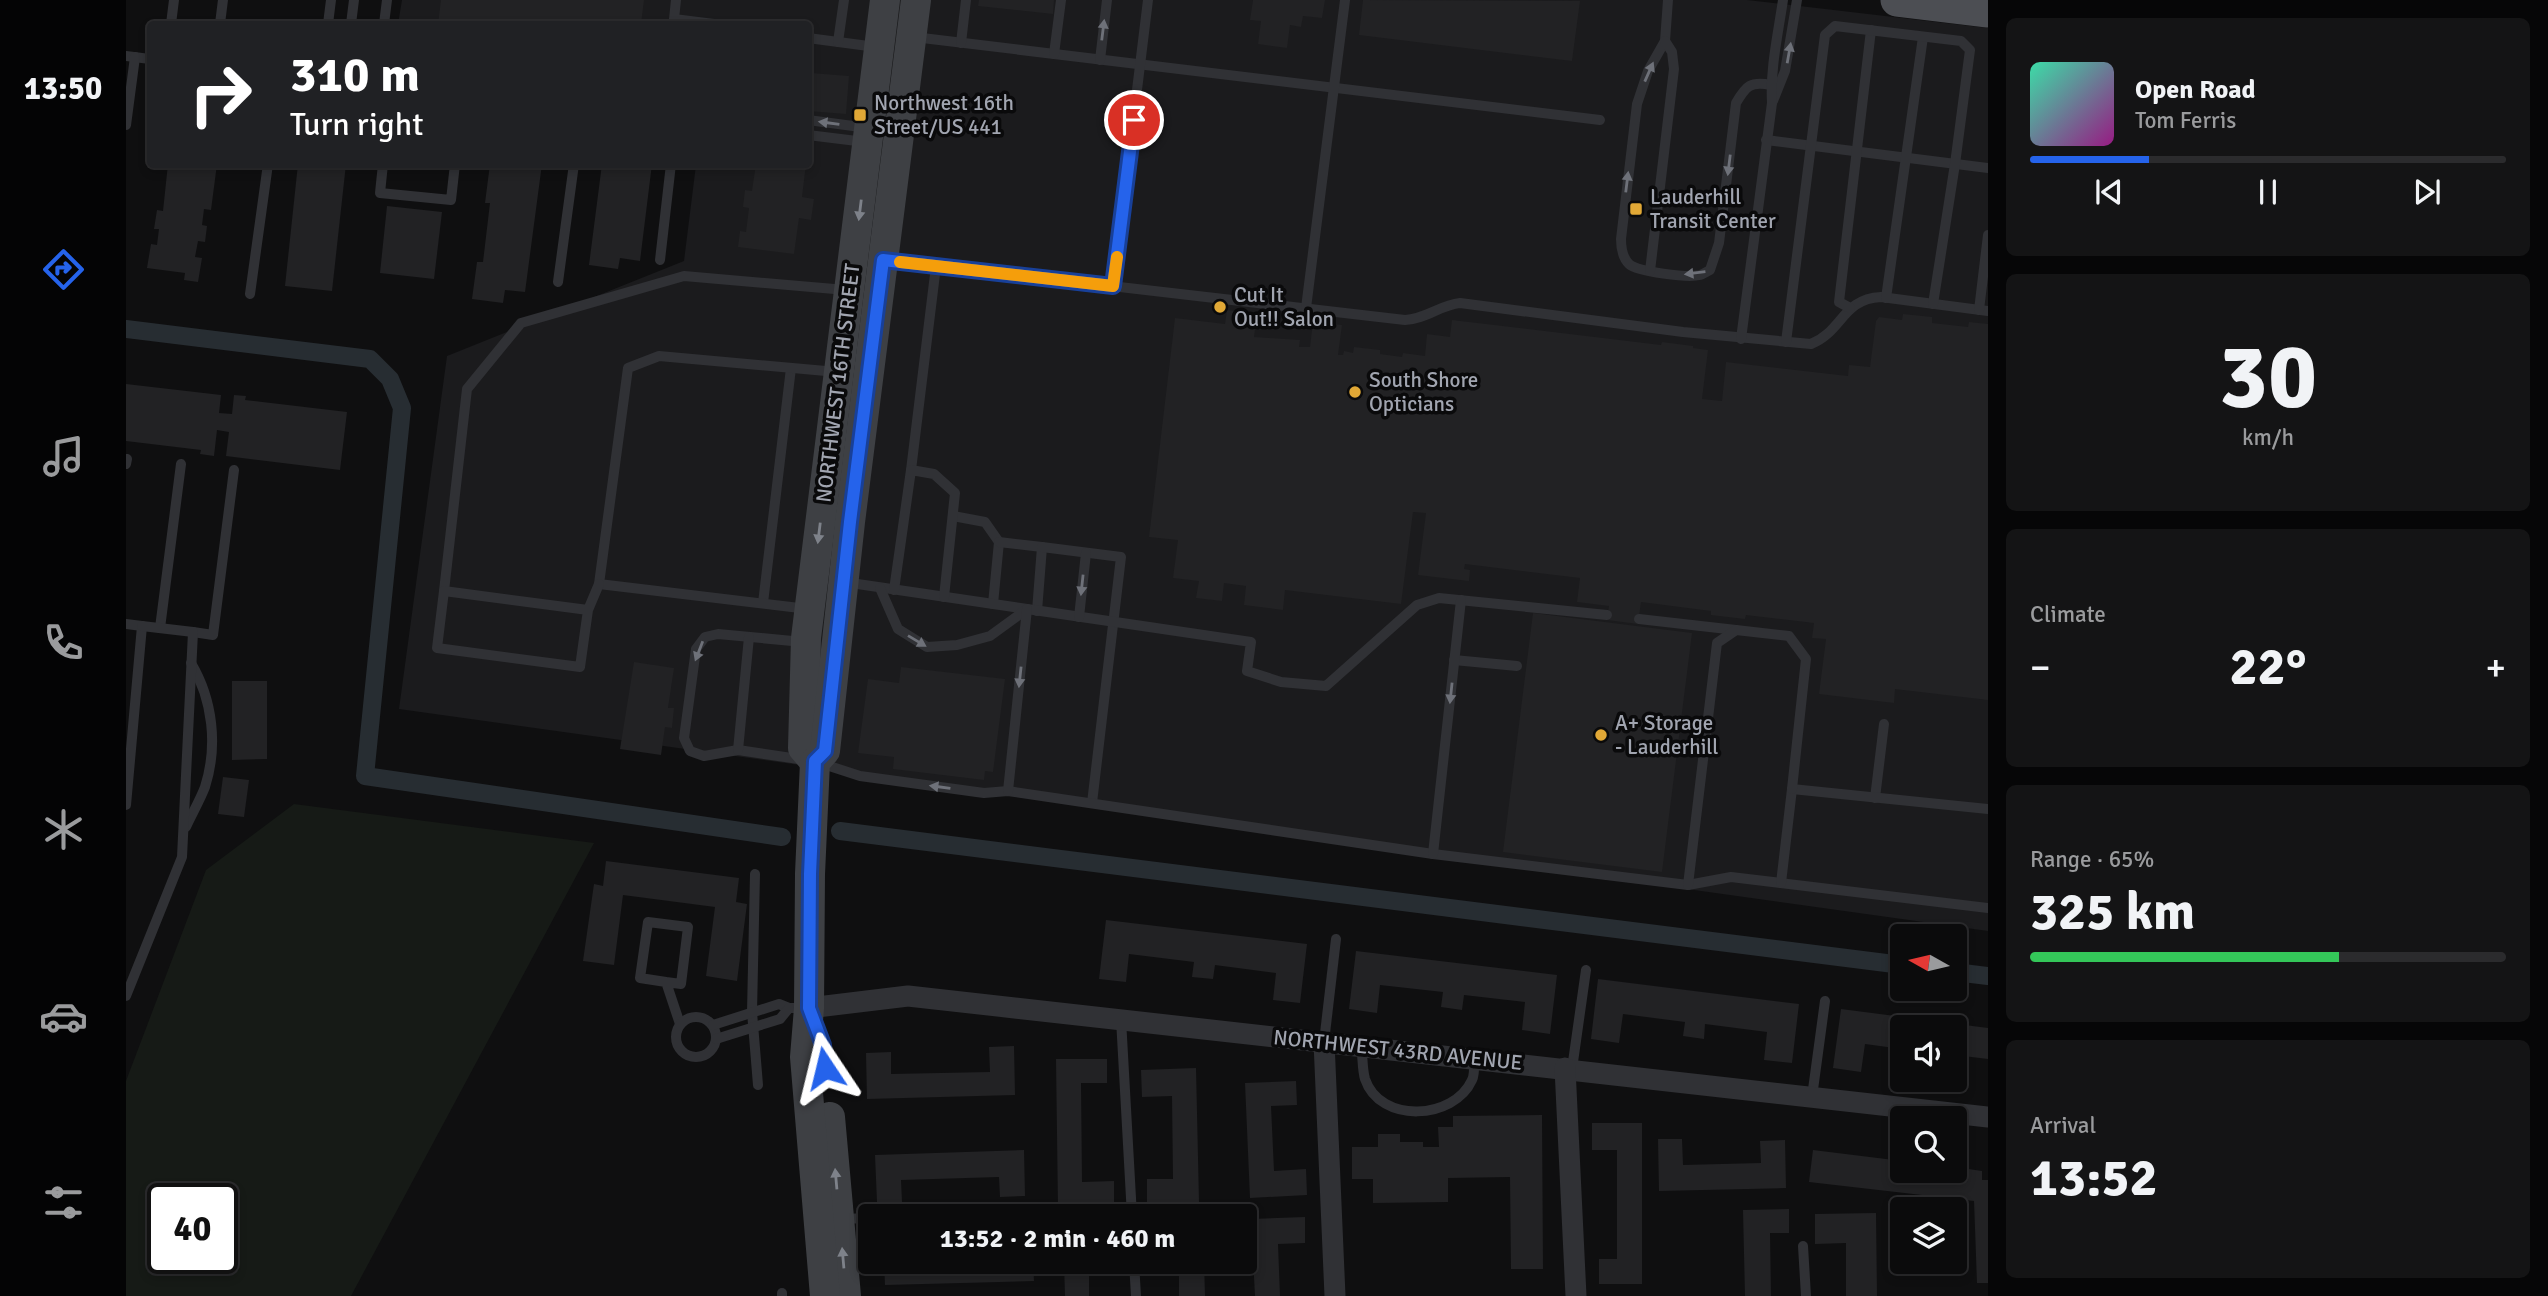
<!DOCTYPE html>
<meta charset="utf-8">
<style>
body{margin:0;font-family:Signika,sans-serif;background:#141415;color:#f1f3f6;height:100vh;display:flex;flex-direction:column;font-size:26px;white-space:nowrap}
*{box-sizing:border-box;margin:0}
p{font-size:23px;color:#9a9b9d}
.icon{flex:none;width:38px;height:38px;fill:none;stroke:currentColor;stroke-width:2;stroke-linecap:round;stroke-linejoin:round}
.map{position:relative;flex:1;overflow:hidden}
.details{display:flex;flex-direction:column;gap:18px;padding:18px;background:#060607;width:560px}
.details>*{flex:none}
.hud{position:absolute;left:21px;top:21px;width:665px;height:147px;border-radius:7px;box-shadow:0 4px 10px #0003,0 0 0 2px #2b2b2d;background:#202124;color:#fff;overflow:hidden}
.needle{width:46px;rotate:278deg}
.buttons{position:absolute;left:1764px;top:924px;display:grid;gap:14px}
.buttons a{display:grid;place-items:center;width:77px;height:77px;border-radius:7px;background:#0b0b0c;box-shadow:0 4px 10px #0003,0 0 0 2px #2b2b2d;font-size:35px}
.speed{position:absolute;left:21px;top:1183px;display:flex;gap:14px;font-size:35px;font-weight:700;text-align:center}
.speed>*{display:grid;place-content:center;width:91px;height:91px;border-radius:50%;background:#0b0b0c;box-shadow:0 4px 10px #0003,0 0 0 2px #2b2b2d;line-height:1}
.speed .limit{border:4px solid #111;border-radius:10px;background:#fff;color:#111}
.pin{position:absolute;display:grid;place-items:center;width:60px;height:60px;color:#fff;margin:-30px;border:4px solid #fff;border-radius:50%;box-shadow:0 2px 7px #0007}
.me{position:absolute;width:77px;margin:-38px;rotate:350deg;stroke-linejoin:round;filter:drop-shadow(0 0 5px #0008)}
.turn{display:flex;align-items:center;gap:24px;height:147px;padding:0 28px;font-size:32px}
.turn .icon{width:91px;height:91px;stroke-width:2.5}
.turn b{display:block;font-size:49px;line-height:60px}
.big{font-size:52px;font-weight:700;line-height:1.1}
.details .tile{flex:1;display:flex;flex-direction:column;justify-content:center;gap:10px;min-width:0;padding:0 24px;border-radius:10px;background:#141415}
.details .dial{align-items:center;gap:0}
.dial b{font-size:91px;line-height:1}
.song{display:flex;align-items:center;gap:21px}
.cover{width:84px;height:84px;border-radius:10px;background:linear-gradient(135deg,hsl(160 70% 55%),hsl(310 70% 35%))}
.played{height:7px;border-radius:4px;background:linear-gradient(90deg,#2563eb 25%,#2b2b2d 25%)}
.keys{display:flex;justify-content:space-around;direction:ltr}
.heat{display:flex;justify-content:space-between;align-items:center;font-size:38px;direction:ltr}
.charge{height:10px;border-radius:5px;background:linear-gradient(90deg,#34c759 65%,#2b2b2d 0)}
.trip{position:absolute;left:732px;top:1204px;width:399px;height:70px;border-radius:7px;background:#0b0b0c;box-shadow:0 4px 10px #0003,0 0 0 2px #2b2b2d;font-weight:700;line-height:70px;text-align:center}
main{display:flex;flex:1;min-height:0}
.tab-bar{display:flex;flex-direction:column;width:126px;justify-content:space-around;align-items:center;background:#040405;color:#9a9b9d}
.tab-bar .icon{width:49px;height:49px}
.tab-bar .selected{color:#2563eb}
.tab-bar b{font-size:32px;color:#f1f3f6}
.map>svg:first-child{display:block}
.built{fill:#1b1b1d}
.green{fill:#161a16;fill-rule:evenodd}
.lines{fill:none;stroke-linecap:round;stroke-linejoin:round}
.canal{stroke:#272d32;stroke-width:18}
.building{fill:#222224}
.lane{stroke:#303135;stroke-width:10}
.street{stroke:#303135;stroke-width:21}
.secondary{stroke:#3e4044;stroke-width:30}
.primary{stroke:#4c4e53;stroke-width:33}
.oneway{fill:#6e7179}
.oneway2{fill:#7e828a}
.route-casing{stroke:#184099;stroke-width:18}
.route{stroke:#2563eb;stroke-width:12}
.slow{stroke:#f59e0b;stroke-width:12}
.poi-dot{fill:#e1a836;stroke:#0a0a0b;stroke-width:2.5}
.labels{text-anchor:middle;stroke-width:7;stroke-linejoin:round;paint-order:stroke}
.poi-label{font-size:21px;fill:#a1a5b0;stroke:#0a0a0b;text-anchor:start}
.street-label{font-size:21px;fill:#a1a5b0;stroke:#0a0a0b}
</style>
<main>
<nav class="tab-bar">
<b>13:50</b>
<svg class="icon selected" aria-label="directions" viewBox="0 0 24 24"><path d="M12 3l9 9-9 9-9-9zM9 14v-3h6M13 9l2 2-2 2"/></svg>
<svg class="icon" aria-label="music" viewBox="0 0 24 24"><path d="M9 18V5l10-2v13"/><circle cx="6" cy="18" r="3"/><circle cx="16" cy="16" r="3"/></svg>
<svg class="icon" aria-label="phone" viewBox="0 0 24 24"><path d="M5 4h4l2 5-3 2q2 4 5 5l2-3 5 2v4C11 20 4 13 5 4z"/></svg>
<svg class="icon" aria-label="climate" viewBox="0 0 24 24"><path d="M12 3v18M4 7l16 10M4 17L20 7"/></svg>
<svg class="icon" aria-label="car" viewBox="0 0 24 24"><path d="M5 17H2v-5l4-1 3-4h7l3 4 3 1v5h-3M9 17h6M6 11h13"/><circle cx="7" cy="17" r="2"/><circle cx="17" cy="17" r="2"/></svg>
<svg class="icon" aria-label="filters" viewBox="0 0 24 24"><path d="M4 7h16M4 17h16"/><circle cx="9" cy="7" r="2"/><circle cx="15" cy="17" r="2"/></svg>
</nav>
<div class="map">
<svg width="1862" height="1296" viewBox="0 0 1862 1296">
<rect width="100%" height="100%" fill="#0f0f10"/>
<path class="built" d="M276,0h1345l241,28v903l-1589,-222 48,-353 237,-95 12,-96 112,-1v-140h-410z"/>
<path class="green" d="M168,804l300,39 -243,453h-225v-215l80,-211zM37,1199h59v59h-59z"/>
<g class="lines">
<g class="canal">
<path d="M0,329l244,30 20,20 12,29 -37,368 417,61"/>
<path d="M714,831l1062,134"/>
<path d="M1829,972l33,4"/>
</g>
</g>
<g class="building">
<path d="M315,0h203l-3,24h-203z"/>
<path d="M853,0h75l-1,14 -75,-8z"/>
<path d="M1127,0h72l-3,18 -19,-2 -2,11 -11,-2 -3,23 -29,-4 3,-23 -11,-1z"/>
<path d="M1237,0l217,1 -8,60 -213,-26z"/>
<path d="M685,73l38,3 -3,38 -38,-3z"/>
<path d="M42,164h49l-6,46 -7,-1 -2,16 5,1 -2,16 -7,-1 -3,16 7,1 -4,24 -14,-2 1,-7 -38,-5 4,-24 6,1 2,-16h-5l3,-19 6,1z"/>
<path d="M172,164h48l-14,127 -47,-5z"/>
<path d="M364,164h52l-17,128 -20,-2 -2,13 -31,-4 5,-37h6l7,-59h-5z"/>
<path d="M476,164h50l-12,97 -20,-3 -2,11 -29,-4z"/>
<path d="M630,164h50l-4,33 12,2 -3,21 -12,-2 -5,36 -56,-7 2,-16 6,1 3,-24 -6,-1 2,-17 7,1z"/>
<path d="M261,206l55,6 -8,67 -54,-6z"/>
<path d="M1101,310l30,4 -3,23 46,3 -1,7h11l3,-25 29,3 -4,30h5l1,-4 9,2 1,-6 26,3v4l22,3 1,-4 22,3 2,-22 23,3 2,-17 209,25 1,-3 31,4v2l15,2 -6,49 20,2 4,-39 122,14 1,-11 21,2 6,-46 3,-4 23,3 1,-6 29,3v6l36,4 1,-5 19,2v376l-93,-11 -1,14 -75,-9 7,-55 -14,-1 2,-15 -68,-8 -1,4 -34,-4v-4l-70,-9 -3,22 -31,-4 2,-14 -32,-4 3,-24 -115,-14 -1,5 6,1 -1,11 -51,-6 8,-62 -13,-1 -12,92 -116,-14 -2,20 -39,-5 2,-19 -22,-3 -2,18 -26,-3 3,-17 -26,-3 5,-38 -29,-3 26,-219 50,6z"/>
<path d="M0,384l95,11 -2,18 13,1 2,-19 12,1 -1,4 102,12 -7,58 -114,-14 3,-24 -12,-2 -3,26 -14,-2 1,-4 -75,-9z"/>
<path d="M1407,613l159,20 -30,239 -159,-20z"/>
<path d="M508,662l40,6 -6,40h6l-2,20 -7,-1 -4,28 -41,-6z"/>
<path d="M775,667l104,12 -12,93 -8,-1 -1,9 -91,-11 1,-12 -36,-4 10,-74 31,4z"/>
<path d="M106,681h35v78l-35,1z"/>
<path d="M97,777l26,3 -5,37 -26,-3z"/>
<path d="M480,861l133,17 -3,24 11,2 -10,77 -31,-5 9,-69 -92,-12 -9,70 -31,-4 11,-77 9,2z"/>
<path d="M980,920l201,24 -7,59 -27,-3 3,-27 -61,-8 -2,14 -21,-2 2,-15 -65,-8 -3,28 -27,-3z"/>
<path d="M1230,951l201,24 -7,59 -28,-4 3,-28 -61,-7 -2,15 -21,-3 2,-15 -63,-7 -3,28 -28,-4z"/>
<path d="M1472,979l201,25 -7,59 -28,-3 3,-28 -62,-8 -1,15 -21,-3 2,-14 -62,-8 -4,29 -28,-4z"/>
<path d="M1715,1009l147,19v31l-33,-4v-28h-53v22l-37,-5 -4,28 -28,-4z"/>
<path d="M888,1046l1,49 -148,4 -1,-46 25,-1v22l99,-2 -1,-25z"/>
<path d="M930,1059h51v24h-26l1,99 32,-1v26l-56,1z"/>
<path d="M1070,1068l3,134 -52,1v-24h26l-1,-83 -30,1 -1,-27z"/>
<path d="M1170,1081l1,24 -26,1 3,65 32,-2 1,26 -57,3 -5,-115z"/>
<path d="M1416,1115l1,154h-32l-1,-92 -62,1v24l-75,1v-24h-21v-32h26v-13h22v8h23v5h16l-1,-20h15v-11z"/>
<path d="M1466,1123h50v161h-43v-25h18v-109h-25z"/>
<path d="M1532,1139h24l1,26 78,-2 -1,-22 25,-1 1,48 -127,3z"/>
<path d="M898,1150l1,46 -25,1 -1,-20 -98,3 1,22h-25l-2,-47z"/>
<path d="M1687,1150l89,11v10h53v-4l27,4v9h6v103h-11l-3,-82 -165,-19z"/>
<path d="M1663,1209v24h-19l1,63h-26l-2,-86z"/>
<path d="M1750,1213l1,83h-31v-53l-31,1v-30z"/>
<path d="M1179,1217v26l-27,1 2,52h-25l-4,-77z"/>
<path d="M758,1262h149l1,19 -149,4z"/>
<path d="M938,1262h25v34h-24z"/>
<path d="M1053,1262h25l1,34h-26z"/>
</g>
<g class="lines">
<g class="lane">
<path d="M550,0l-2,19 40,5"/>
<path d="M1542,0l-3,41 -17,30 -11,33 -16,135c0,9 1,18 8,25 9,8 59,14 71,11 3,-1 6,-3 10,-5l9,-27 17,-140c10,-17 14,-22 35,-18"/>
<path d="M45,24l3,-24"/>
<path d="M94,24l3,-24"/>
<path d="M202,24l3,-24"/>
<path d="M225,24l3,-24"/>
<path d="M258,24l3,-24"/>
<path d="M788,37l686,83"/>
<path d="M682,38l68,9"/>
<path d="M712,42l6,-42"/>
<path d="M835,43l5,-43"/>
<path d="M928,54l7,-54"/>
<path d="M0,56l24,3"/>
<path d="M974,60l7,-60"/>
<path d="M1647,101l12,-30 12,-71"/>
<path d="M682,120l60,8"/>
<path d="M0,125l9,-68"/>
<path d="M682,135l57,7"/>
<path d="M1640,140l222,28"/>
<path d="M257,164l-3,29 71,7 4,-36"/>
<path d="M534,260l11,-96"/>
<path d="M760,260l519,60c21,-1 35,-15 55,-17l223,29 128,12c32,-13 31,-45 70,-47l107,14"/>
<path d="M1524,271l24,-202 -2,-17 -7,-11"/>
<path d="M432,282l16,-118"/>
<path d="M987,286l35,-286"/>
<path d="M124,294l18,-130"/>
<path d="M1760,298l37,-261"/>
<path d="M1180,308l39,-308"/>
<path d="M1724,308l-11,-6 32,-272"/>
<path d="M1853,310l9,-75"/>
<path d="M1615,339l31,-236c-2,-34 6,-69 11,-103"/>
<path d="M1660,342l39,-307 10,-9 126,15 9,9 -15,114 -22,140"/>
<path d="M0,464l1,-5"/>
<path d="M785,470l25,-204"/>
<path d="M827,516l32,6 14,20 -6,62"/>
<path d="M873,542l43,5 -5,64"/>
<path d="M916,547l79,10 -29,246"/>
<path d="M718,582l407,60 -4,29 34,11 45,4 91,-81 22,-7 168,17"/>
<path d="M754,588l18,41 29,18 30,-2 33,-9 37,-27"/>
<path d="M768,590l17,-120 23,4 21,19 -11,104"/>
<path d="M318,591l23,-202 54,-66 163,-47 162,14"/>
<path d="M637,603l28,-235"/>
<path d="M682,609l-209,-25 29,-216 31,-12 178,16"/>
<path d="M462,610l-8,57 -143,-19 7,-57 144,19 11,-26"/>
<path d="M953,617l7,-64"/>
<path d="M1513,619l97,11"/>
<path d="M0,624l16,2 -16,179"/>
<path d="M34,628l21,-164"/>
<path d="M67,632l20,3 21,-165"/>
<path d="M677,642l-85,-8 -13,3 -9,12 -12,89 6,13 14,5 34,-6 67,10"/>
<path d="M1328,660l63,6"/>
<path d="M612,750l11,-113"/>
<path d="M694,763l40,13 124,17 24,-2 425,63 255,31 43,-8 257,31"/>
<path d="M882,791l19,-182"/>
<path d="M1749,798l9,-74"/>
<path d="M60,827c6,-13 14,-27 19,-40 13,-41 8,-87 -14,-124"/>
<path d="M1307,854l28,-254"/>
<path d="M629,874l-3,138 6,73"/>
<path d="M1655,883l11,-94 196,20"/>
<path d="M1562,885l29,-242 19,-13 53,6 17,23 -14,130"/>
<path d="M540,982l-26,-4 8,-56 40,5 -7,57 -15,-2 14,42"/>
<path d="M0,996l56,-139 11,-225 -51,-6"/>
<circle cx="570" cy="1037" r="20"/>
<path d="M995,1019l11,197"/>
<path d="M587,1025l66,-21 10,4h18"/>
<path d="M590,1039l64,-20 9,-11"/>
<path d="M1198,1042l12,-103"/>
<path d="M1235,1046c2,10 1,23 4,33 15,45 89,41 107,1 3,-6 2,-15 2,-22"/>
<path d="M1446,1069l14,-99"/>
<path d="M1686,1097l13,-96"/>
<path d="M811,1216l69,-2"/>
<path d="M715,1219l29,-1"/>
<path d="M1677,1246l3,50"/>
<path d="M1008,1262l2,34"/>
<path d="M656,1293v3"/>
</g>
<g class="street">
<path d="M683,1008l99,-12 1080,121"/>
<path d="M1198,1042l11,254"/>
<path d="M1439,1068l11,228"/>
</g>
<g class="secondary">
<path d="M689,762l-12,-14 3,-110 79,-638"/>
<path d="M704,1117l16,179"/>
<path d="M699,1296l-20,-239 4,-49 1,-134 5,-112 10,-11 25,-229 66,-522"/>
</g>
<path class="primary" d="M1771,0l91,11"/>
</g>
<defs><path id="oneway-solid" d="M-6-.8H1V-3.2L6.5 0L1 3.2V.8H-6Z" transform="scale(1.75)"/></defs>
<g class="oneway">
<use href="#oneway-solid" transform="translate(977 30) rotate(-83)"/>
<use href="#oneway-solid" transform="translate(1663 53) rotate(-80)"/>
<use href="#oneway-solid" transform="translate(1523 72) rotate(-66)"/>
<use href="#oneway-solid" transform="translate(703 123) rotate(-172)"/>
<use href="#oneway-solid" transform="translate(1603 165) rotate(97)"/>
<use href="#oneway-solid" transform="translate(1501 182) rotate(-83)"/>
<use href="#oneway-solid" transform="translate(1569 273) rotate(173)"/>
<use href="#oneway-solid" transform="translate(956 585) rotate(96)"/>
<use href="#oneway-solid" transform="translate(791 641) rotate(31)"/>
<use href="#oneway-solid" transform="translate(573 651) rotate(111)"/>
<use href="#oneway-solid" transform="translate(894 677) rotate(96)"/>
<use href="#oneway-solid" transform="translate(1325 693) rotate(96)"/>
<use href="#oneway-solid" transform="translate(814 787) rotate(-172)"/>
</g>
<g class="oneway2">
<use href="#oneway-solid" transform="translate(734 210) rotate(97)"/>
<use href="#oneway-solid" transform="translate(693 533) rotate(97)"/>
<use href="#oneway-solid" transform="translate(710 1179) rotate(-95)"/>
<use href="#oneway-solid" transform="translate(717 1258) rotate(-95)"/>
</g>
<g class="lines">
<g class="route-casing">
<path id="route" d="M699,1068l-2,-23 -14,-37 1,-134 5,-113 10,-10 25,-229 33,-262 230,26 21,-166"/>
</g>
<use href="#route" class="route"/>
<path class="slow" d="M774,262l213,24 4,-29"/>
</g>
<g class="poi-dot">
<rect x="727" y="108" width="14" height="14" rx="3.5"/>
<rect x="1503" y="202" width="14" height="14" rx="3.5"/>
<circle cx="1094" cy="307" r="7"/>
<circle cx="1229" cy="392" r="7"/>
<circle cx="1475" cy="735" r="7"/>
</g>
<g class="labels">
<g class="poi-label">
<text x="748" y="110">Northwest 16th<tspan x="748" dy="24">Street/US 441</tspan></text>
<text x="1524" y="204">Lauderhill<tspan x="1524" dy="24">Transit Center</tspan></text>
<text x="1108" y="302">Cut It<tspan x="1108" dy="24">Out!! Salon</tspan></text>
<text x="1243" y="387">South Shore<tspan x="1243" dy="24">Opticians</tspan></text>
<text x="1489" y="730">A+ Storage<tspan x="1489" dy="24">- Lauderhill</tspan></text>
</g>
<g class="street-label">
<text transform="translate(712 383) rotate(-83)" y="7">NORTHWEST 16TH STREET</text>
<text transform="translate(1272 1050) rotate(6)" y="7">NORTHWEST 43RD AVENUE</text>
</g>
</g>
</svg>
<div class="buttons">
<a><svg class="needle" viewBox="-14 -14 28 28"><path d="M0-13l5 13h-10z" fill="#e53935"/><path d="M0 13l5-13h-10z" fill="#9a9b9d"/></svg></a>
<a><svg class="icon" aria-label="sound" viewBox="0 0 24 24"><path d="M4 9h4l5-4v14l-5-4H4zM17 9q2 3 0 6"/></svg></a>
<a><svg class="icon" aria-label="search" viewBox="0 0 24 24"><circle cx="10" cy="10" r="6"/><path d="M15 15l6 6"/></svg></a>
<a><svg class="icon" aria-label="layers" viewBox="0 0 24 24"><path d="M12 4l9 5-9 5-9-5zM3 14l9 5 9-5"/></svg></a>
</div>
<div class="speed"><div class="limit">40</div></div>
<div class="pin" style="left:1008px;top:120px;background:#d93025"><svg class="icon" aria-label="arrive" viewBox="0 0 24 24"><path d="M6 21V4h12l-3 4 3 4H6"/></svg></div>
<svg class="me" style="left:699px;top:1068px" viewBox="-20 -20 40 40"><path d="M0-17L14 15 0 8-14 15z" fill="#2563eb" stroke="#fff" stroke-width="4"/></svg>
<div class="trip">13:52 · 2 min · 460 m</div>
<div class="hud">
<div class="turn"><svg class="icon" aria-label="right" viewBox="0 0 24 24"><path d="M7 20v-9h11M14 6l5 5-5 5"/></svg><div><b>310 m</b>Turn right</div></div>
</div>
</div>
<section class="details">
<div class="tile">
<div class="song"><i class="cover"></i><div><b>Open Road</b><p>Tom Ferris</p></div></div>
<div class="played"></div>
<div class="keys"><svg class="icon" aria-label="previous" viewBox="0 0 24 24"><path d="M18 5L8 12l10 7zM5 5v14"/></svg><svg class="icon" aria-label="pause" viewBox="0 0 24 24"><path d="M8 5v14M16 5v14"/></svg><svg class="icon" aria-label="next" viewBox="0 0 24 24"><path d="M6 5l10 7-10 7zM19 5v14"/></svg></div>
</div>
<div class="tile dial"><b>30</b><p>km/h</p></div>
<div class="tile"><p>Climate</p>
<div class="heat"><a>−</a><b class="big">22°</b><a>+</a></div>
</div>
<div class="tile"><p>Range · 65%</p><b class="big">325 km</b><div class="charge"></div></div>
<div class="tile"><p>Arrival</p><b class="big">13:52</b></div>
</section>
</main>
